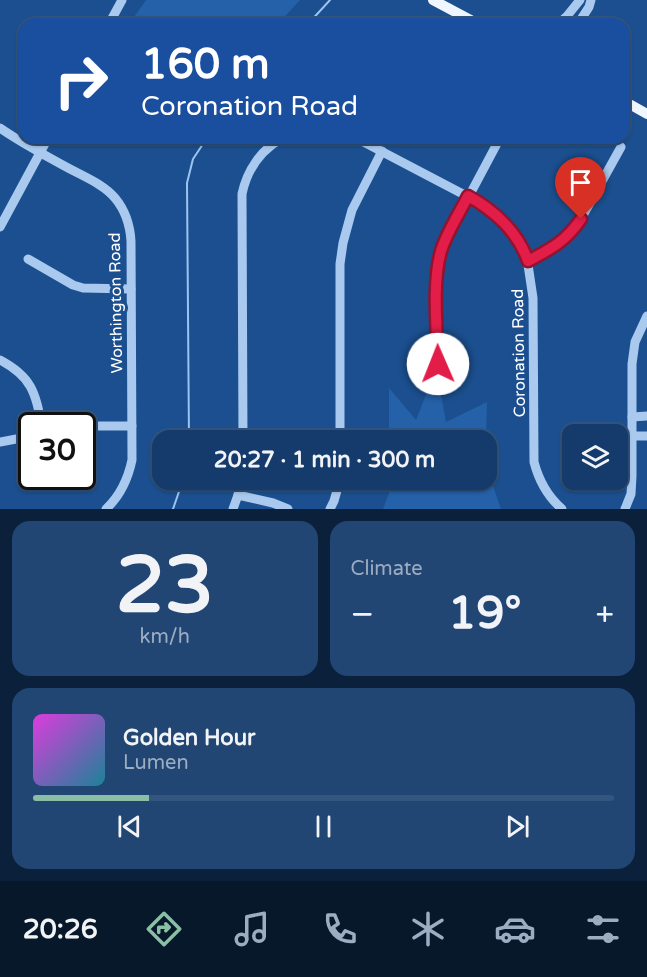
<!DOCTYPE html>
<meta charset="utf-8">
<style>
body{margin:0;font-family:"Varela Round",sans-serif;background:#214673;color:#f1f3f6;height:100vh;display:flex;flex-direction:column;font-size:22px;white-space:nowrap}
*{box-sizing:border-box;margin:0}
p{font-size:20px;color:#9dadc1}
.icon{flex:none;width:33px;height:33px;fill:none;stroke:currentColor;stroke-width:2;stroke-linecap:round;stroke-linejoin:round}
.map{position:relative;height:509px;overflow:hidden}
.drawer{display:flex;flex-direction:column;gap:12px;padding:12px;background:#0b203b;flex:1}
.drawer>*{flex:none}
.top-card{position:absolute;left:18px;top:18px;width:612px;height:126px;border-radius:18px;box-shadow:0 2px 4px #0004,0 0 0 2px #33557e;background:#1a4fa0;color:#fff;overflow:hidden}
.controls{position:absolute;left:562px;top:424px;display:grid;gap:12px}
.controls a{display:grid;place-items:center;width:66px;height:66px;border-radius:12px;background:#143b6b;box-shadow:0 2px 4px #0004,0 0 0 2px #33557e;font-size:30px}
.speed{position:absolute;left:18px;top:412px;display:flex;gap:12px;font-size:30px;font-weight:700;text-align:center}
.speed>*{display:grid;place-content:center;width:78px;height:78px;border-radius:50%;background:#143b6b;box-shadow:0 2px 4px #0004,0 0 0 2px #33557e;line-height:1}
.speed .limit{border:3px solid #111;border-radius:9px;background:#fff;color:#111}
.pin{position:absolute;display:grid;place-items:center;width:51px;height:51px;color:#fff;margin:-62px -26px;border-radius:50% 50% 50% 0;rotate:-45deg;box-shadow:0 0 6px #0007}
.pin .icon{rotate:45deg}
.me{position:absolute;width:66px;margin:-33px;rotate:359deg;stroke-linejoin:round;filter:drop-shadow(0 0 4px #0008)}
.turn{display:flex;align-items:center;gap:21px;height:126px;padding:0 24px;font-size:27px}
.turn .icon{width:78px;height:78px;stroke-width:2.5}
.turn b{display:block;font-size:42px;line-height:51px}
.big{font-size:45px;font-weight:800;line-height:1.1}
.drawer .card{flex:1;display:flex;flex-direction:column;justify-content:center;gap:9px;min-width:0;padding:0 21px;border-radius:18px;background:#214673}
.drawer .dial{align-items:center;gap:0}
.dial b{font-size:78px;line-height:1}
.song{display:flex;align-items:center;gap:18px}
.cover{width:72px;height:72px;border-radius:9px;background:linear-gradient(135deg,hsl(300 70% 55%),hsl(190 70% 35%))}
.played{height:6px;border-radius:3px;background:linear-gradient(90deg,#8abfa5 20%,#33557e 20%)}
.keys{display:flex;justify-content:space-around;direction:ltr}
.heat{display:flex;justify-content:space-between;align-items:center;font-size:33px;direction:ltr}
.drawer .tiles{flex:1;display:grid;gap:12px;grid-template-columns:1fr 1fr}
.card:last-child{grid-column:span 2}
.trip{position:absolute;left:152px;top:430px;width:345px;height:60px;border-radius:18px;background:#143b6b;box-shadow:0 2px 4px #0004,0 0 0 2px #33557e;font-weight:800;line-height:60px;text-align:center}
.tabs{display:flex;height:96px;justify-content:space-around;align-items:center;background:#08182b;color:#9dadc1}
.tabs .icon{width:42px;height:42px}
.tabs .selected{color:#8abfa5}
.tabs b{font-size:27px;color:#f1f3f6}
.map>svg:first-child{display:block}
.green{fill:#2461a8}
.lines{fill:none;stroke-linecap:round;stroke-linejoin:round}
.stream{stroke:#9cc4f0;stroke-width:2}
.minor{stroke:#a9c9ee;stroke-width:9}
.major{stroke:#f0f6ff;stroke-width:10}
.route-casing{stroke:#92132f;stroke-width:15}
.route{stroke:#e11d48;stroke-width:10}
.labels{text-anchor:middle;stroke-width:6;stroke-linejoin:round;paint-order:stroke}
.street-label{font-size:16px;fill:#fff;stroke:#1b4f8f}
</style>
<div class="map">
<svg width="647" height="509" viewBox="0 0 647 509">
<rect width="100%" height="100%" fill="#1b4f8f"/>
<g class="green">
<path d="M146,0h154l-22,24h-149z"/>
<path d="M431,382l8,1 7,39 41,-20 -1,39h-97v-53l27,32z"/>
<path d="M486,449c1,21 8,40 15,60h-118l6,-16v-13h97z"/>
</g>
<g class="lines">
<g class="stream">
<path d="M308,24l22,-24"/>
<path d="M189,441l-2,-258 6,-24 14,-21"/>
<path d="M173,509l10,-29"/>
</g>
<g class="minor">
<path d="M109,24l13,-24"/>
<path d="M558,24l9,-8 13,-16"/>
<path d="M578,24l11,-17 2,-7"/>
<path d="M0,128c23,16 48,29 72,42 15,8 32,15 43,28 10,12 15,27 16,43l1,219c-4,19 -12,36 -26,49"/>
<path d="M356,138l124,65 24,19 10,14 13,22 6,40 1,164c5,19 13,34 28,47"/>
<path d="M0,227l48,-89"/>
<path d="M28,259l45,26 10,3 48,1"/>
<path d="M528,261l27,-14 16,-14 10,-14 40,-72"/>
<path d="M0,360c32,17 35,32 42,66"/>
<path d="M438,364l-2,-84 6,-31 8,-17 50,-94"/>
<path d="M632,417l15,-1"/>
<path d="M82,428l16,-2h34"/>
<path d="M632,436h15"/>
<path d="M243,441l-1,-247c5,-24 19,-44 40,-56"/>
<path d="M340,441v-177l3,-21 9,-33 30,-59"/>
<path d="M0,442l32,-6"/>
<path d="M238,495l35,8 15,6"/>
<path d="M233,509l5,-14 3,-15"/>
<path d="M330,509l4,-8 6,-21"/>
<path d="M625,509l6,-15 1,-18v-112l3,-22 12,-26"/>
</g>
<g class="major">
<path d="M433,0l45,24"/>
<path d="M624,101l23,13"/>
</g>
</g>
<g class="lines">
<g class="route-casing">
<path id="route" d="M438,364c-1,-34 -6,-81 3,-113 6,-19 18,-37 27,-55 26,14 50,36 60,65 23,-12 38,-20 53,-42"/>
</g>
<use href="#route" class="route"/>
</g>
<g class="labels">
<g class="street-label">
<text transform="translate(115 303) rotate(-91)" y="6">Worthington Road</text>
<text transform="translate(518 353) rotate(-91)" y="6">Coronation Road</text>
</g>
</g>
</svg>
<div class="controls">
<a><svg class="icon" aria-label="layers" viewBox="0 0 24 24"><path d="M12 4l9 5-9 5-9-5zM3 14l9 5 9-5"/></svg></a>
</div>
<div class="speed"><div class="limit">30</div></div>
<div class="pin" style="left:581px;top:219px;background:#d93025"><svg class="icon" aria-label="arrive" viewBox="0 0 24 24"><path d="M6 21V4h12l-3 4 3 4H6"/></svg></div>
<svg class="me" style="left:438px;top:364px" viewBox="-20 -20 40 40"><circle r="19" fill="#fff"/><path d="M0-13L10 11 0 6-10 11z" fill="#e11d48"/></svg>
<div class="trip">20:27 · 1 min · 300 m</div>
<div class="top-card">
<div class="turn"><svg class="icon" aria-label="right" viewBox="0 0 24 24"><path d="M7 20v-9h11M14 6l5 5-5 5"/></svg><div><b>160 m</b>Coronation Road</div></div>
</div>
</div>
<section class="drawer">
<div class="tiles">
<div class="card dial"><b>23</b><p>km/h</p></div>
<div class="card"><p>Climate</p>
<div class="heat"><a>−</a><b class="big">19°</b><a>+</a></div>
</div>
<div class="card">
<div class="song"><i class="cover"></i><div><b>Golden Hour</b><p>Lumen</p></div></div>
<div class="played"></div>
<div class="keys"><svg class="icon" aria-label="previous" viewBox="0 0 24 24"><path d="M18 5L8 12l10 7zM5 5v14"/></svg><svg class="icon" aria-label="pause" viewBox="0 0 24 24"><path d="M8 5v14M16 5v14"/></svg><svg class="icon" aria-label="next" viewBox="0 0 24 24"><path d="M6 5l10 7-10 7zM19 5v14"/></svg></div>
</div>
</div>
</section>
<nav class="tabs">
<b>20:26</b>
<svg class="icon selected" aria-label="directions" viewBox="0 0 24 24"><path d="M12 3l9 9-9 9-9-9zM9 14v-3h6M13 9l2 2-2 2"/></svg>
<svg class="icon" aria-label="music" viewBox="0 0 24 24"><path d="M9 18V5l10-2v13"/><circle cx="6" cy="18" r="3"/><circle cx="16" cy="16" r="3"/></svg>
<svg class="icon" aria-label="phone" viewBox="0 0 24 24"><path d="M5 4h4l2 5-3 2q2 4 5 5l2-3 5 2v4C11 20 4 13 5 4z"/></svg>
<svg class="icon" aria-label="climate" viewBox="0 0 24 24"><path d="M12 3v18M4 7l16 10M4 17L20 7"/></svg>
<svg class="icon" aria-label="car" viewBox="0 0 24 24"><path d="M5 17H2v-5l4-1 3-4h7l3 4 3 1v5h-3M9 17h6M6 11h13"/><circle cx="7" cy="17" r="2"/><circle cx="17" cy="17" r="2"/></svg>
<svg class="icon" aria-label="filters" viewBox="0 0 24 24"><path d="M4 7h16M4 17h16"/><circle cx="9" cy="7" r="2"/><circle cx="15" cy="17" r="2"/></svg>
</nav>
